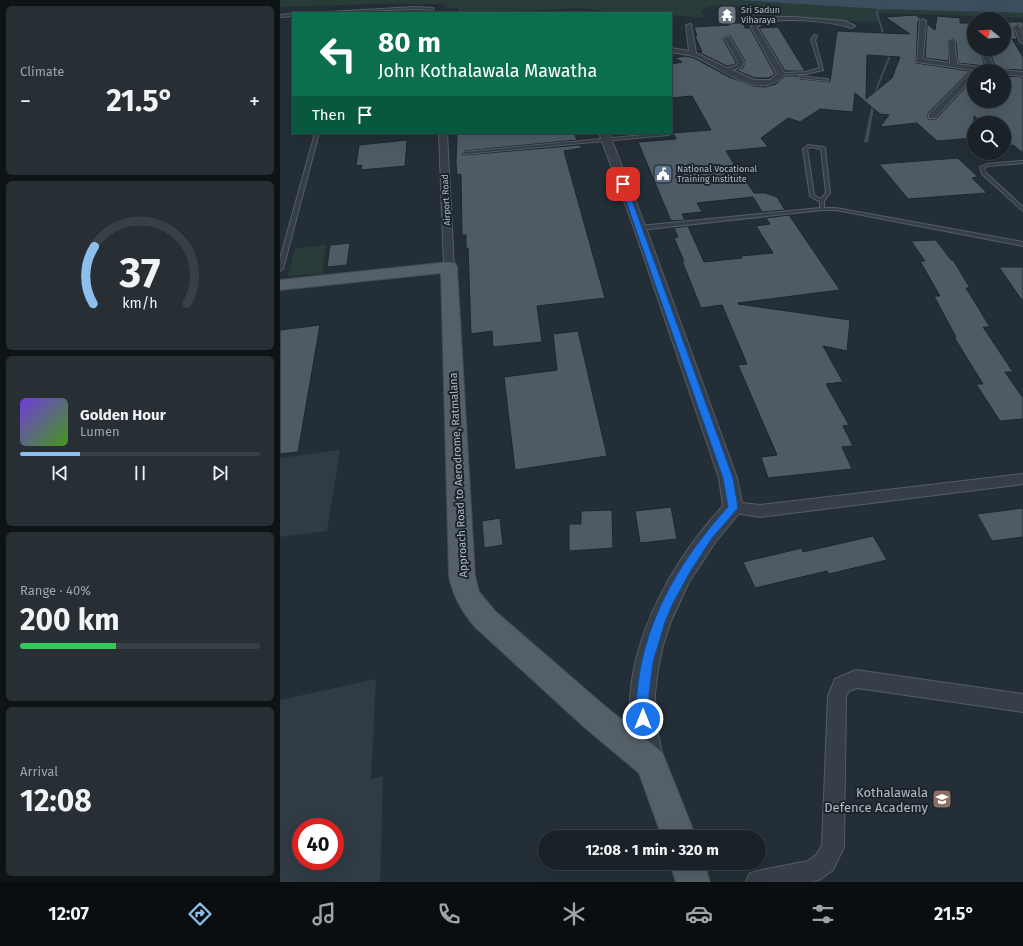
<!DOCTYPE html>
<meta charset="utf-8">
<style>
body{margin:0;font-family:"Fira Sans",sans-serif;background:#272f34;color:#f1f3f6;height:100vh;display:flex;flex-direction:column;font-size:15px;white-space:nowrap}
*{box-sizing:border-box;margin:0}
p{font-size:13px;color:#9fa4a8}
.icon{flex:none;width:22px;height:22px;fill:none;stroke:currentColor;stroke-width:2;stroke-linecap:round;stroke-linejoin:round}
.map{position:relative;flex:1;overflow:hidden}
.details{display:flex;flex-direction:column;gap:6px;padding:6px;background:#0e1316;width:280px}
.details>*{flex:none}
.banner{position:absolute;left:12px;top:12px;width:380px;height:122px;border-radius:0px;box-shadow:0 4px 16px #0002,0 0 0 1px #383f45;background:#0b6e4f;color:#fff;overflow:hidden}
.needle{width:26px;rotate:287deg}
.tools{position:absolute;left:687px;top:12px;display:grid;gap:8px}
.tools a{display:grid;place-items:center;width:44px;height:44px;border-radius:50%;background:#1a2228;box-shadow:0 4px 16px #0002,0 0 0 1px #383f45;font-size:20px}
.speed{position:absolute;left:12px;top:818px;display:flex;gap:8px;font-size:20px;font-weight:700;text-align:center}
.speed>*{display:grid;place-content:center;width:52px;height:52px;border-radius:50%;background:#1a2228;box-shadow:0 4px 16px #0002,0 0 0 1px #383f45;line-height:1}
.speed .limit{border:6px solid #d22;background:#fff;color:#111}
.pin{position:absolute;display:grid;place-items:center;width:34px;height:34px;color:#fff;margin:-17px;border-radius:8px;box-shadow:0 2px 6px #0006}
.me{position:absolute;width:44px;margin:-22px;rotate:0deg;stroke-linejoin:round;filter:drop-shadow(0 0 3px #0008)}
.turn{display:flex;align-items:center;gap:14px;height:84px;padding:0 20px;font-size:18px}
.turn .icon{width:52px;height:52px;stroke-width:2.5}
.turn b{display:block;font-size:28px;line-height:34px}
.then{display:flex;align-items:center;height:38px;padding:0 20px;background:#0003;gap:8px;font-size:15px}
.big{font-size:30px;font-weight:700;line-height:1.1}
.details .tile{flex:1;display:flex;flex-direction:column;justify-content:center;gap:6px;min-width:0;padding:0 14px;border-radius:6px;background:#272f34}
.details .dial{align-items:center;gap:0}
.dial svg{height:104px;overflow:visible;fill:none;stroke:#383f45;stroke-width:7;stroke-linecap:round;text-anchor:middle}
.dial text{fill:#f1f3f6;stroke:none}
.song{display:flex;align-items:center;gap:12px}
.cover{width:48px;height:48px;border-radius:6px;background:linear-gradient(135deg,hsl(260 70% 55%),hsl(100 70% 35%))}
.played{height:4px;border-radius:2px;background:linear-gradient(90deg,#8dbfec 25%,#383f45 25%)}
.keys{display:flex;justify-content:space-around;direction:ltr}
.heat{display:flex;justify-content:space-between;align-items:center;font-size:22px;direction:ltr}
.charge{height:6px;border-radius:3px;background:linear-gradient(90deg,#34c759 40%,#383f45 0)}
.trip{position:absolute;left:258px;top:830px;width:228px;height:40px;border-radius:20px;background:#1a2228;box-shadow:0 4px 16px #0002,0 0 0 1px #383f45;font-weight:700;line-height:40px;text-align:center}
.dock{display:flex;height:64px;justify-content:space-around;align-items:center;background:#0a0e10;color:#9fa4a8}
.dock .icon{width:28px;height:28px}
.dock .on{color:#8dbfec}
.dock b{font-size:18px;color:#f1f3f6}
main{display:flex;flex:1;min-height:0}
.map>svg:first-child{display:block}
.airport{fill:#313b43;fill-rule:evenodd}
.green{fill:#293c39}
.water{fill:#3a4e5d}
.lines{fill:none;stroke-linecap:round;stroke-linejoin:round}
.stream{fill:#3a4e5d;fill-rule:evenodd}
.building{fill:#4e5b64;stroke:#1e262d;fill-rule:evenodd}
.service-casing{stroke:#545d64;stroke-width:2}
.minor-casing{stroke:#545d64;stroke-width:2}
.tertiary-casing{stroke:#545d64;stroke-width:2}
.primary-casing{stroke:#434b53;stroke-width:2}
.service{fill:#363f47;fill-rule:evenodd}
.minor{fill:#363f47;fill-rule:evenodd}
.tertiary{fill:#363f47;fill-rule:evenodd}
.primary{fill:#545f67;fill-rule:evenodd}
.route{fill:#1a73e8;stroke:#114b97}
.labels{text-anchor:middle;stroke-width:4;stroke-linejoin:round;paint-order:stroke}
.far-poi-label{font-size:9px;fill:#b1bac3;stroke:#1c242b;text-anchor:start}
.far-street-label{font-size:9px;fill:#b1bac3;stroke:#1c242b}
.street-label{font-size:11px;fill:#b1bac3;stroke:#1c242b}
.near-poi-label{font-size:13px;fill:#b1bac3;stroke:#1c242b;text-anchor:end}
</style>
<main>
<section class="details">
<div class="tile"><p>Climate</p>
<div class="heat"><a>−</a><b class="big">21.5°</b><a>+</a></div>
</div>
<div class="tile dial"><svg viewBox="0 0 100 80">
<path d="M14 69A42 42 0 1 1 86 69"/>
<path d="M14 69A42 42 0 0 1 15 25" stroke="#8dbfec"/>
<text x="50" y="56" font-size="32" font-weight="700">37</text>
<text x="50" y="72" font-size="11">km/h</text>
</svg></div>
<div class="tile">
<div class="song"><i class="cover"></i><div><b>Golden Hour</b><p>Lumen</p></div></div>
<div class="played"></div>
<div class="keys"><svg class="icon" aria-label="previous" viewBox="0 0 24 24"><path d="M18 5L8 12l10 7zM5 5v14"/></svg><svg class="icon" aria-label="pause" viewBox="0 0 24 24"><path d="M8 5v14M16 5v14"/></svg><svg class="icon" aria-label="next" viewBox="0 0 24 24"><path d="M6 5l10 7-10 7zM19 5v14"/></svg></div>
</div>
<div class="tile"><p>Range · 40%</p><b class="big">200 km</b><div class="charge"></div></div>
<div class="tile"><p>Arrival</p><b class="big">12:08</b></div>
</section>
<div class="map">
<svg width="743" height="882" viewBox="0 0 743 882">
<rect width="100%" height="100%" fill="#232e36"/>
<g class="airport">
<path d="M60,450l-13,81 -47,6v-79z"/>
<path d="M96,679l-5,100 12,-3 -3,106h-100v-182zM21,827h34v34h-34z"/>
</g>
<g class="green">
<path d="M0,0h456l143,9 144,4v5l-147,-5 4,9 -112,-4 -15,5c-2,-5 -2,-12 -7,-14 -9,-6 -36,-4 -45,1l5,8 -35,-3v-2h-53l-40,-5 -30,2 -90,2v-4h-11l-5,-4h-64l-98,3z"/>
<path d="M46,245l-4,29 -34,2 6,-27z"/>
</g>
<path class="water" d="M456,0h287v13l-144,-4z"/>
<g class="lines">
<g class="stream">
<path d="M604,5h2l-8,6v2l8,27 -1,1 -1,-1 -8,-27v-2z"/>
<path d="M607,49l1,1 2,8 -13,32 -9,52 -2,1 -2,-1 11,-52 13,-32 -2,-8z"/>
</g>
</g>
<g class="building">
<path d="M636,15l5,4 -3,2 -2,42 54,8 -42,42v6h8l38,-41v23h30v-25l19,1v76l-10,-8 -9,1v-23l-23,-2 -7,-5v22l-37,3 -20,-18 -37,4 9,-12 -9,-1 -25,-21 -2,19 -33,-3 -20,13 -12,-4 -27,20 7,9 -42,4 17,28h2l9,14h11l12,4 8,13 -23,2 -9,-15 -56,6 5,9 -20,2 3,6 -14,1 -33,-79 38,-3 -3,-6 38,-3 -19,-34 -21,2v-34l11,-2 -7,-4 10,-2 9,2 35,19 25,9 11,1 11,-3 9,-8h13l2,3 30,3 7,-51 73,3 -25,-17zM587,55l33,2 -8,21 -26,21z"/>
<path d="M657,16l23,2v5h8l6,9v17h6l5,17 -27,-3 -2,-22 -3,-3 -5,3 1,20 -24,-3 2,-34 8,6z"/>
<path d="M724,22h19v8l-5,-6 -5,3 4,12h-5l11,18v13l-22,-1 -6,-2 -6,-18h15z"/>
<path d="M448,23h16l1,5h5l25,46 -6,4h-14l-19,-8 7,-2 2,-7 -15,-25 -6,1 -1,2 13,23v2l-9,2 -29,-14h4l-7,-16h2l-3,-9 35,-2z"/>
<path d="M498,27l27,44h-20l-26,-43z"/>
<path d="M177,133h117l3,7 -113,11 -3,3 3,1 116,-10 2,3 -18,3 41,147 -68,8 5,36 -49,5 -1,-16 -21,3 -3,-86h-2v-13h-4l-1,-61 -4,1 -1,-12z"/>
<path d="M127,140l-2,26 -44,4 1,-5 -6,1 3,-21z"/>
<path d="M678,158l20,19 -6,1 15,15 -79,6 -29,-35z"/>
<path d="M509,215l51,75 -102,13v1l112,16 -3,31 -24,-5 20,36 -17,2 23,41 -6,1 10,20 -11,1 10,22 -84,9 -7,-21 16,-2 -39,-90 9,-1 -25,-59 -21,3 -19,-47h2l-10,-23 4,-1 -4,-9 14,-2 16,36 38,-4 -1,-2 32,-3 -17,-27 14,-2 -4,-6z"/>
<path d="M656,240l15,20h2l17,28h-4l24,39h-7l30,45h-8l18,26v21l-23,2 -24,-37h7l-29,-47h2l-22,-41h6l-20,-35h5l-14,-20z"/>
<path d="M70,243l-3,22 -20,2 3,-22z"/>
<path d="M719,267h24v35z"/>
<path d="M40,325l-22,127 -18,2v-124z"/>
<path d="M298,331l29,125 -92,14 -11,-93 53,-7 -4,-36z"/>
<path d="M391,507l6,32 -37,4 -5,-32z"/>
<path d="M743,508v29l-31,4 -15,-27z"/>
<path d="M332,510l1,38 -44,3v-27h12v-13z"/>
<path d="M220,518l3,27 -19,3 -2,-27z"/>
<path d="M593,536l14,24 -58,14 -2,-3 -72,17 -12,-26 59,-14 1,4z"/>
</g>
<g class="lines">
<g class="service-casing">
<g id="service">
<path d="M135,7l18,1 1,5h-2l-1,-3 -16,-1 -104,4z"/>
<path d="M13,14v2l-13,1v-2z"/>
<path d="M534,35l3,1 -2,4 8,30 -17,4 -26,1 1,-2 25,-1 14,-4 -9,-28z"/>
<path d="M519,76l28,3 2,1 -2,1 -27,-3z"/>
<path d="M35,133h4l-36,136 -3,2v-12z"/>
<path d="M385,133l5,1 -2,1 -204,19 -2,-1 2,-1z"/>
<path d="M528,145l15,2 2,1 5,45 -6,8v7h12l187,34v4l-187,-36h-14l-182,20 -3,-2 3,-2 180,-18v-6l-10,-6 -7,-47zM530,147l11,2 5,44 -5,6 -7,-4 -7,-46z"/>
<path d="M741,161h2v2l-35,3 -4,2 2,5 37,34v4l-41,-37 -2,-7 7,-3z"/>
</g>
</g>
<g class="minor-casing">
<g id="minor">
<path d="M513,17l52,4 10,5 -3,2c-19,-6 -79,-14 -95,-1l28,47c-23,29 -63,-5 -87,-16 -8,-4 -18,-4 -27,-6v-4l18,3 -3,-26 5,-1 5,29 31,15 10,-3 1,-3 -14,-24 5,-1 15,25 -2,5 -10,3 23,10h15l7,-6 -26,-47c10,-11 28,-10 42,-10z"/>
<path d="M643,19l3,2 -3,38 27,4c1,-8 -3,-14 -1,-22l3,-2 3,2c-1,8 2,15 2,23l30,4 -6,-19h6l7,19 7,3h-27v5l-39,42h-6v-4l44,-44 -56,-8 3,-41z"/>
<path d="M694,22v5l-3,-2z"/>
<path d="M737,25c6,3 6,12 6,19l-3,-2 -6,-15z"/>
<path d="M724,70l19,2v4l-19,-2v-3h-3z"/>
<path d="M159,133h8l7,134 -5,3 -5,-3z"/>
<path d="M743,474v10l-263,33 -32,-5 -3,-4 3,-4 5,-2 27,3z"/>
<path d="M576,670l167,24v18l-166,-24 -8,3 -3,5 -2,151 -11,23 -12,9 -8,3h-67l3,-8 8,-3 51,-10 9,-7 5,-9 6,-149 7,-17z"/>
</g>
</g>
<g class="tertiary-casing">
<path id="tertiary" d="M319,133h10l37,95 91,250 6,30 -27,33 -27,41 -18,39 -8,24 -5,24 -3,25 1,30 8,39 -4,9 -9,4 -9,-4c-38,-90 20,-201 81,-266l-4,-28 -85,-250z"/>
</g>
<g class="primary-casing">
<g id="primary">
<path d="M169,262l6,1 2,4 18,309 4,16 16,19 111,96 56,45 34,85h-34l-23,-64 -55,-46 -109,-100c-13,-15 -22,-31 -26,-51l-8,-303 -161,17v-10z"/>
<path d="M390,863h34l6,19h-34z"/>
</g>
</g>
<use href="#service" class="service"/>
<use href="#minor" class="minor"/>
<use href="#tertiary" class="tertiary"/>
<use href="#primary" class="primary"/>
</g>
<path class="route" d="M341,182l5,2 107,294 5,30 -26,30 -22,34 -17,31 -8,19 -12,40 -4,32v25l-2,4 -4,2 -5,-2c-4,-11 -1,-27 0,-39 8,-67 45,-128 90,-177l-5,-29 -103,-294z"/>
<defs>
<g id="temple-square" transform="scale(1)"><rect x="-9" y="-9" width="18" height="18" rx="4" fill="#6b7280" stroke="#1c242b"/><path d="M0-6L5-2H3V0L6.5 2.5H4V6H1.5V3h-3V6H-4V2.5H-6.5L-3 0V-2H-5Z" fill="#fff"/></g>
<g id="civic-square" transform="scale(1)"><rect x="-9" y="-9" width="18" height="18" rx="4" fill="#5c6f8a" stroke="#1c242b"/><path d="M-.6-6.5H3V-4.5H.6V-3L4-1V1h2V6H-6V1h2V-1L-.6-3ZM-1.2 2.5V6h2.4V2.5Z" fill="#fff"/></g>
<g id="university-square" transform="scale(1)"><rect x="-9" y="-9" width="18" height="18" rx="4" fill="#8d6e63" stroke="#1c242b"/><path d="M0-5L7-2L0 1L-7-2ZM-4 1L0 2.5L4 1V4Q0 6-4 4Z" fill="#fff"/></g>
</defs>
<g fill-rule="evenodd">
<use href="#temple-square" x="447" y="15"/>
<use href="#civic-square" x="383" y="174"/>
<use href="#university-square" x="662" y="799"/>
</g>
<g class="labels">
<g class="far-poi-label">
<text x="461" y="13">Sri Sadun<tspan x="461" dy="10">Viharaya</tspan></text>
<text x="397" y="172">National Vocational<tspan x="397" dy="10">Training Institute</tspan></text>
</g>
<g class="far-street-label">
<text transform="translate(166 200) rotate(-93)" y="3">Airport Road</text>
</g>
<g class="street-label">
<text transform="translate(178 475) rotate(-93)" y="4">Approach Road to Aerodrome, Ratmalana</text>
</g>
<g class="near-poi-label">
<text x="648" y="797">Kothalawala<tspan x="648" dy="15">Defence Academy</tspan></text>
</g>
</g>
</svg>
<div class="tools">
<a><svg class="needle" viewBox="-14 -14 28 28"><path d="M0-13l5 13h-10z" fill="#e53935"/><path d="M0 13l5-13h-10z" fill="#9fa4a8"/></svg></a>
<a><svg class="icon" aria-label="sound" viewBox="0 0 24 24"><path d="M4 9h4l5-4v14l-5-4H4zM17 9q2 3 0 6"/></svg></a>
<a><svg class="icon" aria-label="search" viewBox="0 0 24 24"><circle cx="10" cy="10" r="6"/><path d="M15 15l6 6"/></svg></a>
</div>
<div class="speed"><div class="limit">40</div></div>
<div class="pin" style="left:343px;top:184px;background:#d93025"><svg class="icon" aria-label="arrive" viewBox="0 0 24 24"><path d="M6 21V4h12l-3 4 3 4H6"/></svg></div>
<svg class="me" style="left:363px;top:719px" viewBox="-20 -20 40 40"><circle r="17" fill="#1a73e8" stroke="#fff" stroke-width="3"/><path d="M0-11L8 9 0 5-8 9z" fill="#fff"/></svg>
<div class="trip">12:08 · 1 min · 320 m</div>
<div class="banner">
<div class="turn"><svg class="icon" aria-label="left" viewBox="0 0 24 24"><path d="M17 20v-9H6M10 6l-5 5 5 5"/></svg><div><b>80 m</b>John Kothalawala Mawatha</div></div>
<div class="then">Then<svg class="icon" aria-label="arrive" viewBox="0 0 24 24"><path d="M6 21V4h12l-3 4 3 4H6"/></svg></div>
</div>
</div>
</main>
<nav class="dock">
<b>12:07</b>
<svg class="icon on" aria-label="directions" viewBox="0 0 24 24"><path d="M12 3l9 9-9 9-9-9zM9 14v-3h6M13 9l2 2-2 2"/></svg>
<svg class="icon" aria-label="music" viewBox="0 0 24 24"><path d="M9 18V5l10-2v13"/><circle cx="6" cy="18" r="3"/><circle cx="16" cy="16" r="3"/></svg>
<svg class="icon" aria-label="phone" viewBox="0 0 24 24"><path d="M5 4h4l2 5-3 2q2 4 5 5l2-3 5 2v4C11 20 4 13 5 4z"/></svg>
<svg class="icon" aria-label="climate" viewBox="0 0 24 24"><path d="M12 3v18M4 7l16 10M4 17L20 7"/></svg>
<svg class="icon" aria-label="car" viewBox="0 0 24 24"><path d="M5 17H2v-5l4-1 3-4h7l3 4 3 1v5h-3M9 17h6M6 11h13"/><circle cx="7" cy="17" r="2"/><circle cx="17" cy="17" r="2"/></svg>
<svg class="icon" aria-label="filters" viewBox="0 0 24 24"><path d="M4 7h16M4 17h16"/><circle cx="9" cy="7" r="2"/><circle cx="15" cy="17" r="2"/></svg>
<b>21.5°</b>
</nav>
